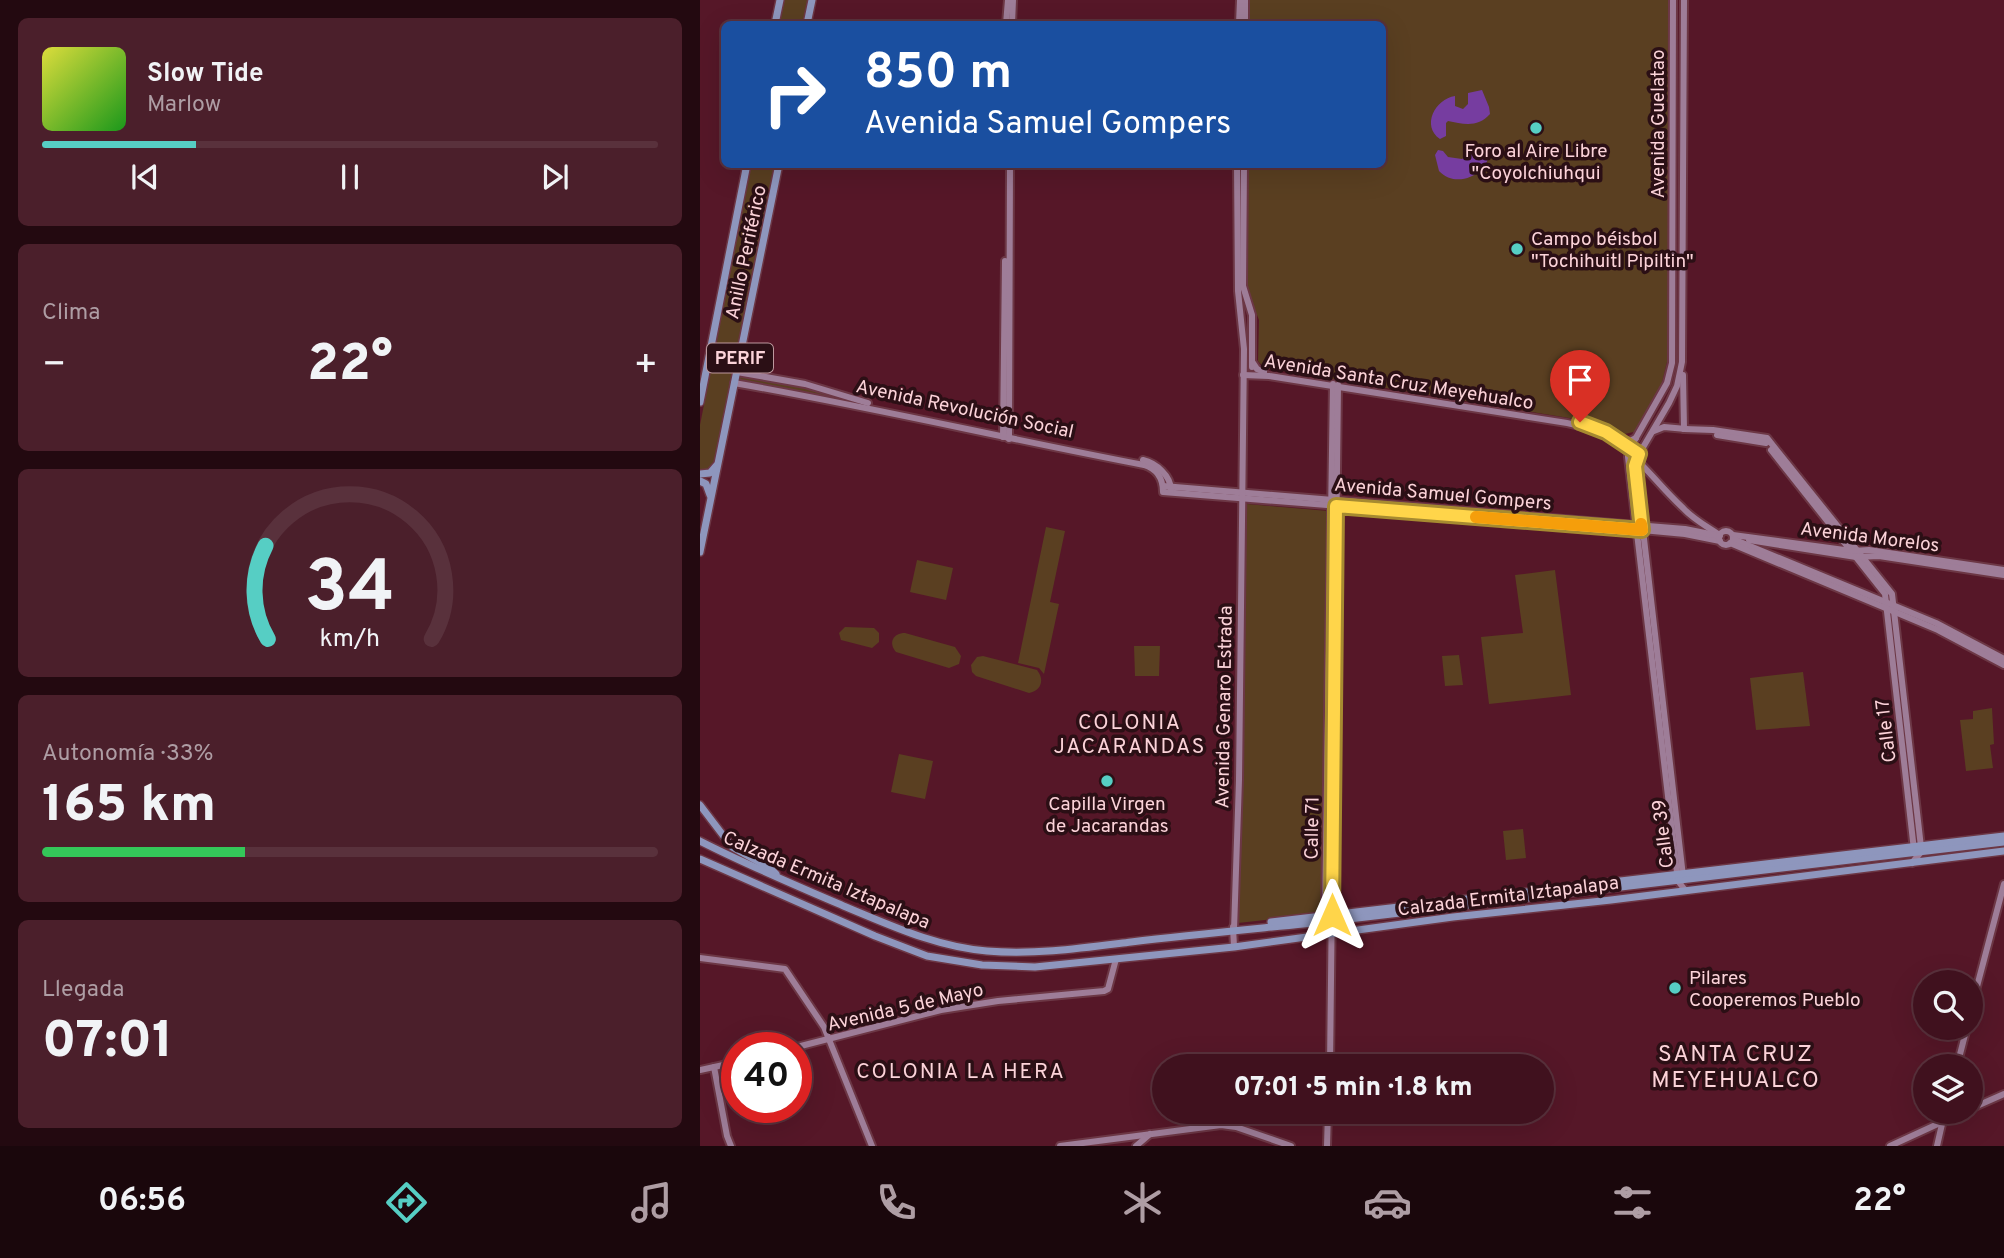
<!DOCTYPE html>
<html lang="es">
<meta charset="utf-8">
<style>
body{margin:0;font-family:Overpass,sans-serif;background:#4b1f2b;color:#f1f3f6;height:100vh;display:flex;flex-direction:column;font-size:26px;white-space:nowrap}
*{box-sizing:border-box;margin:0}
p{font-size:23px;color:#ae9da4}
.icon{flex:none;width:38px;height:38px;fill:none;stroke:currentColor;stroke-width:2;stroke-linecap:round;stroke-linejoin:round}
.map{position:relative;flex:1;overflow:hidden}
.panel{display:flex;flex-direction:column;gap:18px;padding:18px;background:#230910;width:700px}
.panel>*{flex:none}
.hud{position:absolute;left:21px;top:21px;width:665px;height:147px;border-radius:10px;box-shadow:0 7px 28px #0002,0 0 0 2px #59313c;background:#1a4fa0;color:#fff;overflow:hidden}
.buttons{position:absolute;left:1213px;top:970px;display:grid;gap:14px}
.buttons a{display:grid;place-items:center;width:70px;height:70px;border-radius:50%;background:#40111e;box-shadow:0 7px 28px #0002,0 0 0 2px #59313c;font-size:35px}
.speed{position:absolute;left:21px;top:1032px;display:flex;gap:14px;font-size:35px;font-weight:700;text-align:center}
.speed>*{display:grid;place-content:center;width:91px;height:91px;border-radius:50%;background:#40111e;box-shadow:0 7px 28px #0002,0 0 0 2px #59313c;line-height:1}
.speed .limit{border:10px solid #d22;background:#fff;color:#111}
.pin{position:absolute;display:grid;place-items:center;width:60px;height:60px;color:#fff;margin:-72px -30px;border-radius:50% 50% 50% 0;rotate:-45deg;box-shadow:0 0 7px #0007}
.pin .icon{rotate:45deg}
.me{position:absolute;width:77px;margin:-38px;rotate:0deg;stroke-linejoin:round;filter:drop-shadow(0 0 5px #0008)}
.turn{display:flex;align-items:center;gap:24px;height:147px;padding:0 28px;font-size:32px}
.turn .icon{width:91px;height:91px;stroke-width:2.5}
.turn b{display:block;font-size:49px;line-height:60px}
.big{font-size:52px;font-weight:800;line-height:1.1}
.panel .card{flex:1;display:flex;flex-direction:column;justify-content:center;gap:10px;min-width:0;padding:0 24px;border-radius:10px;background:#4b1f2b}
.panel .dial{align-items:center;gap:0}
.dial svg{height:182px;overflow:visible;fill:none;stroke:#59313c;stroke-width:7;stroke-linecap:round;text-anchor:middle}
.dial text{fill:#f1f3f6;stroke:none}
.song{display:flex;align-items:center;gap:21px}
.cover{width:84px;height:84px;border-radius:10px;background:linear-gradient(135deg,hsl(60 70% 55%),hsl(120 70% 35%))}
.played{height:7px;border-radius:4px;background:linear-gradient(90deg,#56cec4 25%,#59313c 25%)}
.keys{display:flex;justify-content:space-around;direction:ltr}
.heat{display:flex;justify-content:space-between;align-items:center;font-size:38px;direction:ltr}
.charge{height:10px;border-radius:5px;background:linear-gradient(90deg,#34c759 33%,#59313c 0)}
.trip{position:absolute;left:452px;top:1054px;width:402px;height:70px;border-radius:35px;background:#40111e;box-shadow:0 7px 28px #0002,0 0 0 2px #59313c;font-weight:800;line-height:70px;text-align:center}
.dock{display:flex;height:112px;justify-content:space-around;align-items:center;background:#1a070c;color:#ae9da4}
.dock .icon{width:49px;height:49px}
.dock .current{color:#56cec4}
.dock b{font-size:32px;color:#f1f3f6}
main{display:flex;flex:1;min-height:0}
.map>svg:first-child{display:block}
.green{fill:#5a3f21}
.water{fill:#763da0}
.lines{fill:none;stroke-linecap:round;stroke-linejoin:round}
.secondary-casing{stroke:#6c3745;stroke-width:10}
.primary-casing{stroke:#6c3745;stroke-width:10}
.secondary{stroke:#9e7d98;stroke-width:6}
.primary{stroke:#8e96bd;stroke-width:7}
.route-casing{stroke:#a68a30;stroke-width:18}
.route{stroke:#ffd54a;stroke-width:12}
.slow{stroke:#f59e0b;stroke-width:12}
.poi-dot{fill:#56cec4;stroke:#2b0f15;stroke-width:2.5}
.labels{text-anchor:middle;stroke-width:7;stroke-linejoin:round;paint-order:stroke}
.shield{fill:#2b0f15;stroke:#bd989e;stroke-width:2}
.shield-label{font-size:18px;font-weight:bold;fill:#fcd3d9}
.street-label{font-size:19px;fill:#fcd3d9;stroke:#2b0f15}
.poi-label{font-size:19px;fill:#fcd3d9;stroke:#2b0f15}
.neighbourhood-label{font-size:21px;letter-spacing:2px;fill:#fcd3d9;stroke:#2b0f15}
.quarter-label{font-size:23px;letter-spacing:2px;fill:#fcd3d9;stroke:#2b0f15}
</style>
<main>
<section class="panel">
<div class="card">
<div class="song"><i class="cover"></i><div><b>Slow Tide</b><p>Marlow</p></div></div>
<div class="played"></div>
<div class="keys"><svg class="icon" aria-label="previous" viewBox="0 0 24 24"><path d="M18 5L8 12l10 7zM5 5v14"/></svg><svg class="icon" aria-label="pause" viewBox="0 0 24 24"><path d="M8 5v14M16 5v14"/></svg><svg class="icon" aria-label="next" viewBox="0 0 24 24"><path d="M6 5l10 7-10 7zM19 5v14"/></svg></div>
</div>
<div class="card"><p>Clima</p>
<div class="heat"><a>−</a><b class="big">22°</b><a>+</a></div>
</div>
<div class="card dial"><svg viewBox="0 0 100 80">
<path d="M14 69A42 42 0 1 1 86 69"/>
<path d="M14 69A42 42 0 0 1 13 28" stroke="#56cec4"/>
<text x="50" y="56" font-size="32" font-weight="700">34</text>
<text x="50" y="72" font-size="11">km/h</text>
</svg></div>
<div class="card"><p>Autonomía · 33%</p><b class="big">165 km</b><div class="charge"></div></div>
<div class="card"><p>Llegada</p><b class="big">07:01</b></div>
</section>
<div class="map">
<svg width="1304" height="1146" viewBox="0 0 1304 1146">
<rect width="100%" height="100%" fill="#561728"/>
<g class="green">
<path d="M83,0h28l-5,24h-28z"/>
<path d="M547,0h422l-1,358 -7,29 -23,44 -18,4 -23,-11 -22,-5 -311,-51 -6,-7 1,-41 -13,-33v-122l136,-1v-140h-135z"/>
<path d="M51,165h26l-63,299 -5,6 -9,1v-46z"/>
<path d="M40,373l65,12 51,17 -118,-20z"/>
<path d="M547,504l81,7 -7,403 -83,9z"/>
<path d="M346,527l19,4 -15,71 9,2 -15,70 -5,-6 -21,-5z"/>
<path d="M217,560l36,8 -7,32 -36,-8z"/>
<path d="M855,570l16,125 -82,9 -8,-67 42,-4 -8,-58z"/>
<path d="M145,627l29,1 5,5v9l-7,6 -31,-8 -2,-7z"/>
<path d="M205,633l50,14 6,9 -2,8 -10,4 -53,-16c-8,-9 -3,-19 9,-19z"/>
<path d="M434,646h26l-1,30h-24z"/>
<path d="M759,655l4,30 -18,1 -3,-30z"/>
<path d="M283,656l54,14c8,10 4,21 -8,23l-53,-17 -4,-4 -1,-7 6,-8z"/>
<path d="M1103,672l7,54 -54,4 -6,-52z"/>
<path d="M1292,708l2,36 -4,1 3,23 -27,3 -6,-51 13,-1v-8z"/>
<path d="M199,754l34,7 -8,38 -34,-7z"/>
<path d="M823,829l3,29 -20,2 -3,-29z"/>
</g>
<g class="water">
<path d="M782,90l7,17 1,7c-12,14 -27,10 -42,7l-2,2v13l-6,3c-19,-13 -5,-40 15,-43v10l8,3 5,-5v-11z"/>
<path d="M784,144l6,3c2,25 -32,44 -51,24l-4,-16 3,-5 5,1 5,6 14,2z"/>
</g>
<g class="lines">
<g class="secondary-casing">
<g id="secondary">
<path d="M973,0l-1,363 -5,20 -38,67 -1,7 50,424 7,9"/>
<path d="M306,24l2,-24"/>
<path d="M312,24l1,-24"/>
<path d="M539,24l1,-24"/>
<path d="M545,24v-24"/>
<path d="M544,164l-1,122 9,29v52"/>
<path d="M553,363l4,6 7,3"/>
<path d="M37,372l68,12 63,19"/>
<path d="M543,375l26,1 298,47c61,11 75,47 116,85 10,11 23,18 35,26"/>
<path d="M983,375l1,54"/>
<path d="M34,383c138,24 273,56 410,82 13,4 19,14 19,27l479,38 43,4 35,7"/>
<path d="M984,429l29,1 54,8 125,156 29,253v5l-9,11"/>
<path d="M954,431l10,-4 22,2"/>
<path d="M1017,435l49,8 3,-2"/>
<path d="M303,437l2,-176"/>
<path d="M915,437l13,5 8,-4"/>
<path d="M309,439l1,-275"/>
<path d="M1071,450l114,144 29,256"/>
<path d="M443,460c13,3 28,16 28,30"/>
<path d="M463,486l473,39 49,4 35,7"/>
<circle cx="1026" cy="538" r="7"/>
<path d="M1033,535l119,16 17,-1 135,20"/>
<path d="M1033,539l203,84 68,36"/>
<path d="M1049,540l107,17 23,-1 125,19"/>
<path d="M1030,543l208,87 66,35"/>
<path d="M983,876l-48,-415 34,-58 8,-17 5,-24 2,-362"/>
<path d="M533,927l1,20"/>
<path d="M534,930l5,-150 5,-431 -6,-58 -1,-127"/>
<path d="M633,932l-8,-10v-6l8,-532"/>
<path d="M0,958l85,11 39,58 48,119"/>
<path d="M1270,1013l34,-129"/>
<path d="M93,1048l148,-38 57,-9 106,-10 4,-2 8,-30"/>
<path d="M630,1066l8,-681"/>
<path d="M1257,1066l10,-39"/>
<path d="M14,1067l13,69 4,10"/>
<path d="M0,1070l37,-8"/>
<path d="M1270,1109l34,-15"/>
<path d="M360,1146l161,-21 15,2 55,19"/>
<path d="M436,1146l14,-12"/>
<path d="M627,1146l1,-35"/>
<path d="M1190,1146l76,-35"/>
<path d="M1237,1146l8,-35"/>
</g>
</g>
<g class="primary-casing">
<g id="primary">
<path d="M75,24l5,-24"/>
<path d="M107,24l5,-24"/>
<path d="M0,402l47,-238"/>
<path d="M0,474l10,-1 6,-7"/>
<path d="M0,481l6,3 4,11"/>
<path d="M0,552l79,-388"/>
<path d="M0,805l32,42 38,21 6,6"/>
<path d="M0,841c47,24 97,45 146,66 46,19 91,40 141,44 48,4 96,-3 144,-9 67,-8 134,-14 201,-21l672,-79"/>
<path d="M0,859l175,77 52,20 55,9 53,2 199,-20 219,-30 158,-17 393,-49"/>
<path d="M571,922l733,-86"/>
</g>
</g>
<use href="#secondary" class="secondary"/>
<use href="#primary" class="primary"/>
</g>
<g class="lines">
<g class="route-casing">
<path id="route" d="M632,915l4,-409 306,24 -7,-64 4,-12 -33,-22 -26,-10"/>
</g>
<use href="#route" class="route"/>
<path class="slow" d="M776,517l166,13 -1,-6"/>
</g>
<g class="poi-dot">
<circle cx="836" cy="128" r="7"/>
<circle cx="817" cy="249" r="7"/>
<circle cx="407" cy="781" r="7"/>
<circle cx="975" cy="988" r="7"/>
</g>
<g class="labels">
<rect class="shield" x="7" y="343.5" width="66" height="29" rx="5"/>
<g class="shield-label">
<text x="40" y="364">PERIF</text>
</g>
<g class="street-label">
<text transform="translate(957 124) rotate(-90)" y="7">Avenida Guelatao</text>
<text transform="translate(45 252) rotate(-78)" y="7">Anillo Periférico</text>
<text transform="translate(699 381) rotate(9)" y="7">Avenida Santa Cruz Meyehualco</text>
<text transform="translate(265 408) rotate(12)" y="7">Avenida Revolución Social</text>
<text transform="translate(743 493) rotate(5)" y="7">Avenida Samuel Gompers</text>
<text transform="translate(1170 536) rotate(7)" y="7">Avenida Morelos</text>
<text transform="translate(523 707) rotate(-89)" y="7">Avenida Genaro Estrada</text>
<text transform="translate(1185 731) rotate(-97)" y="7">Calle 17</text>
<text transform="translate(611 828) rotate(-89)" y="7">Calle 71</text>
<text transform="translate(962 834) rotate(-97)" y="7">Calle 39</text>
<text transform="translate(127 879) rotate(23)" y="7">Calzada Ermita Iztapalapa</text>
<text transform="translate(808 895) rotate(-7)" y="7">Calzada Ermita Iztapalapa</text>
<text transform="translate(205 1006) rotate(-13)" y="7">Avenida 5 de Mayo</text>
</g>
<g class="poi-label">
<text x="836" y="157">Foro al Aire Libre<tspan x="836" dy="22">"Coyolchiuhqui</tspan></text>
<text x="831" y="245" text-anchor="start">Campo béisbol<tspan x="831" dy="22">"Tochihuitl Pipiltin"</tspan></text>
<text x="407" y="810">Capilla Virgen<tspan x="407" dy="22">de Jacarandas</tspan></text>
<text x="989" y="984" text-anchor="start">Pilares<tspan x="989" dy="22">Cooperemos Pueblo</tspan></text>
</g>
<g class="neighbourhood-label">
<text x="430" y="729">COLONIA<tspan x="430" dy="24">JACARANDAS</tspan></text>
<text x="261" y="1078">COLONIA LA HERA</text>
</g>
<g class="quarter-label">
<text x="1036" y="1061">SANTA CRUZ<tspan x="1036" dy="26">MEYEHUALCO</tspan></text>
</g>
</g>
</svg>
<div class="buttons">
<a><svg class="icon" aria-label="search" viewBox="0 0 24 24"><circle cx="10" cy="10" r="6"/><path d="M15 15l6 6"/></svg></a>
<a><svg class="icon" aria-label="layers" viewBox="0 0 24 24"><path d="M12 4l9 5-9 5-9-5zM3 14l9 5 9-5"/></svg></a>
</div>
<div class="speed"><div class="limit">40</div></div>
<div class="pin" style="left:880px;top:422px;background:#d93025"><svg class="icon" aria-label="arrive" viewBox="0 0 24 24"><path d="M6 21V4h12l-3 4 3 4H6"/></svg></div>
<svg class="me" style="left:632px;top:915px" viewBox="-20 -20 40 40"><path d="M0-17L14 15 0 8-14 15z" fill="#ffd54a" stroke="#fff" stroke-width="4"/></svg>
<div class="trip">07:01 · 5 min · 1.8 km</div>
<div class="hud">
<div class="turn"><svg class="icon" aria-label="right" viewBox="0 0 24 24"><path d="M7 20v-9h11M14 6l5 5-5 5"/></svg><div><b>850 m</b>Avenida Samuel Gompers</div></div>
</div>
</div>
</main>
<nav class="dock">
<b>06:56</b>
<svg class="icon current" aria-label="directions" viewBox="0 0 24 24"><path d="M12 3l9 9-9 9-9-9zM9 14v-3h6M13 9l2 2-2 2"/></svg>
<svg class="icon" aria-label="music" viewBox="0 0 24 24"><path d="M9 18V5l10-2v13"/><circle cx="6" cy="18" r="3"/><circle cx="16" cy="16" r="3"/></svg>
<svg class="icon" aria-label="phone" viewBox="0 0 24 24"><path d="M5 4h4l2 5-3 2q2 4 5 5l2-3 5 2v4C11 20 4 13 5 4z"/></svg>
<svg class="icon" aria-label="climate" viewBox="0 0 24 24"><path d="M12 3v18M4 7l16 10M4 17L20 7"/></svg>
<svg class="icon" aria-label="car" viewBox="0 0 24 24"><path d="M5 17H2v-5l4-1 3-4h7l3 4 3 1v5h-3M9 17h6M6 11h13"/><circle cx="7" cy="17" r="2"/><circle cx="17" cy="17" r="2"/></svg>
<svg class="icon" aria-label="filters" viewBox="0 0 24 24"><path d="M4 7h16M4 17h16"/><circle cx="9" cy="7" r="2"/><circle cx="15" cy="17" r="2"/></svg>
<b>22°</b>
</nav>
